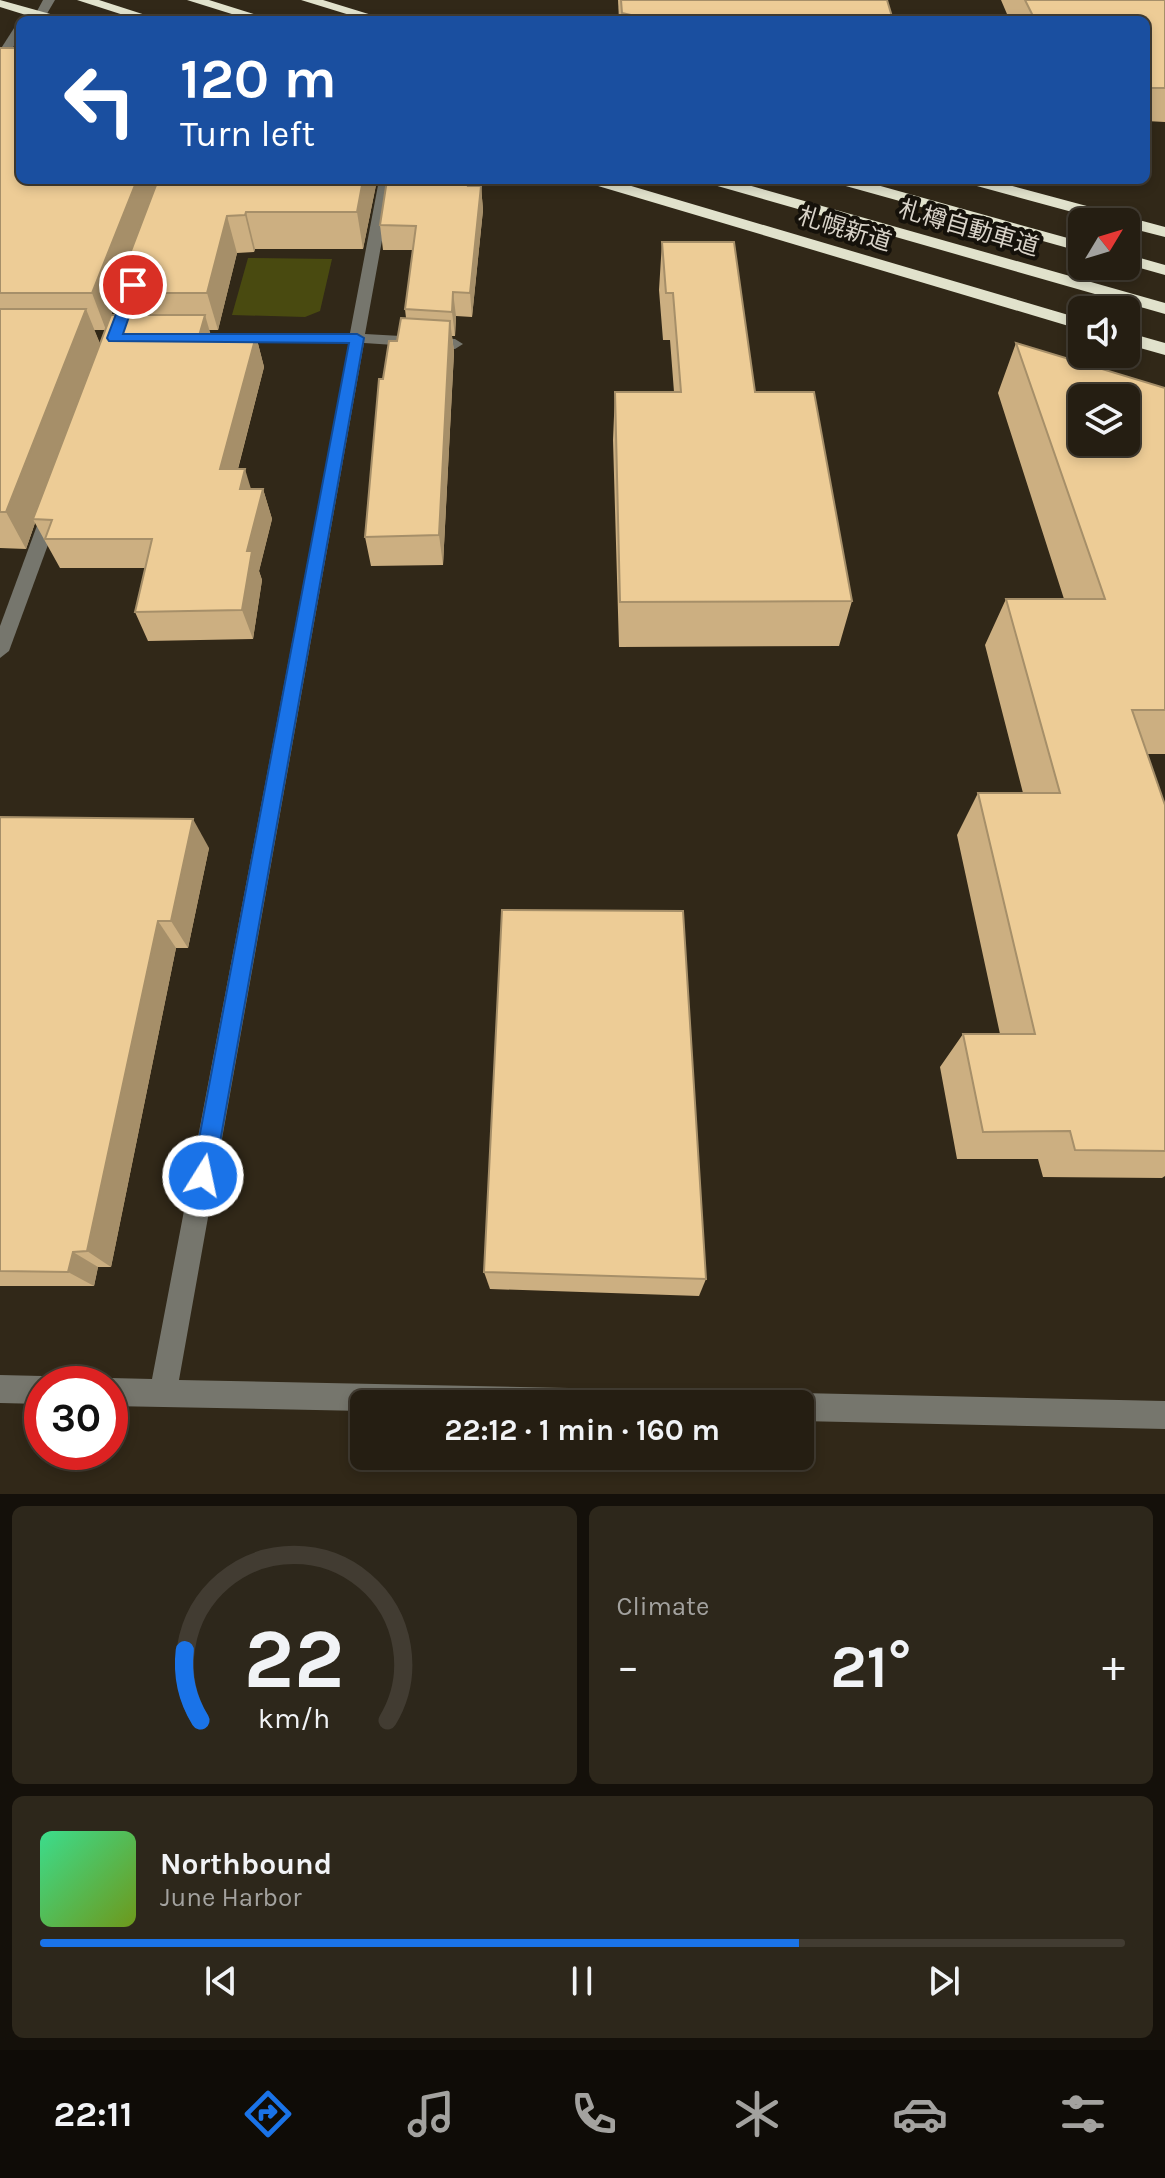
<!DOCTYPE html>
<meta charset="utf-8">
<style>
body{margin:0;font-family:Karla,"Noto Sans JP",sans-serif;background:#2d271b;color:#f1f3f6;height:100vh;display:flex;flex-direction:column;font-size:30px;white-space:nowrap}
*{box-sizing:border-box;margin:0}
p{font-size:26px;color:#a3a29f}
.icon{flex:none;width:44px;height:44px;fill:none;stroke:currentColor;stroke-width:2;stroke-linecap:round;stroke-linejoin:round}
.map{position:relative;height:1494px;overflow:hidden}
.side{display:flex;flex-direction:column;gap:12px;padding:12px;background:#14100a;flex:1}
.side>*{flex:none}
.hud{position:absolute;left:16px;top:16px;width:1134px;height:168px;border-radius:12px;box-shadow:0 4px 12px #0003,0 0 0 2px #423c32;background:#1a4fa0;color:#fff;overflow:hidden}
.needle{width:52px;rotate:52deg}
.fabs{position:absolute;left:1068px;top:208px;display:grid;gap:16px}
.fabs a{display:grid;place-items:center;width:72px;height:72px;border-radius:12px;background:#251e12;box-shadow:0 4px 12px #0003,0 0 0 2px #423c32;font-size:40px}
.speed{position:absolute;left:24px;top:1366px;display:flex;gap:16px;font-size:40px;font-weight:700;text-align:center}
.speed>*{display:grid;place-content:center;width:104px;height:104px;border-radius:50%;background:#251e12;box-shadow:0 4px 12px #0003,0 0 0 2px #423c32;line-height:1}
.speed .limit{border:12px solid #d22;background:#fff;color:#111}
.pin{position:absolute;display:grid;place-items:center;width:68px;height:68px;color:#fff;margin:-34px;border:4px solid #fff;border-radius:50%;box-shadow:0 2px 8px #0007}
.me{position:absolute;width:88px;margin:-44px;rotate:10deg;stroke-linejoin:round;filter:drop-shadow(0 0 6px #0008)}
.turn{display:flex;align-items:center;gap:28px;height:168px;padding:0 32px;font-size:36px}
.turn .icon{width:104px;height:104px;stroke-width:2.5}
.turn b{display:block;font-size:56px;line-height:68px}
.big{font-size:60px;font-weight:700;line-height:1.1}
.side .tile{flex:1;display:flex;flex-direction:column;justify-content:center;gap:12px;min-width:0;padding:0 28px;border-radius:12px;background:#2d271b}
.side .dial{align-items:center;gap:0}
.dial svg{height:208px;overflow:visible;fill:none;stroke:#423c32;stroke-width:7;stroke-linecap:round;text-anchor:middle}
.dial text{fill:#f1f3f6;stroke:none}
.song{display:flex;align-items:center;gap:24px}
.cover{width:96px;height:96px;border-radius:12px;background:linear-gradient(135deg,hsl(150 70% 55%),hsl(80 70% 35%))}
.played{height:8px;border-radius:4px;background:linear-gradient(90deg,#1a73e8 70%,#423c32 70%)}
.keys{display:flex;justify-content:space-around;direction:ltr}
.heat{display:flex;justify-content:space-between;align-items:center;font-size:44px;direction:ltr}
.side .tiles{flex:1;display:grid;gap:12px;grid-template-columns:1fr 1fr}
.tile:last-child{grid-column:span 2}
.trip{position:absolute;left:350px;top:1390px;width:464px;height:80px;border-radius:12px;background:#251e12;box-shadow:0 4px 12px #0003,0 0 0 2px #423c32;font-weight:700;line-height:80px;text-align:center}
.menu{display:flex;height:128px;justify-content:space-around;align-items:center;background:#0f0c07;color:#a3a29f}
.menu .icon{width:56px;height:56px}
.menu .selected{color:#1a73e8}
.menu b{font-size:36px;color:#f1f3f6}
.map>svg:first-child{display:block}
.green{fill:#494a10}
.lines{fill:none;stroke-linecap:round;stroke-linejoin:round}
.minor{fill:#76766d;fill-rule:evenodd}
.highway{fill:#e1e2cc;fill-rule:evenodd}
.wall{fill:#ccaf81;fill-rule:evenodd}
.shaded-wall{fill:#a68f69}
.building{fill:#edcc96;stroke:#a68f69;stroke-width:2;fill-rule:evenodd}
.route{fill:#1a73e8;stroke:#114b97;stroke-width:2}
.labels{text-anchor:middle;stroke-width:8;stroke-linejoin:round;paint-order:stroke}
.far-street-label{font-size:24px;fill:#d8d2c8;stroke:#15110a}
</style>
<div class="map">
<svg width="1165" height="1494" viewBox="0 0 1165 1494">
<rect width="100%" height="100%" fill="#312818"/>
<path class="green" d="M248,258l84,1 -12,52 -15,6 -73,-2z"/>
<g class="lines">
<g class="minor">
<path d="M43,0h12l-10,17 -18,3 9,-7z"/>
<path d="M20,24v12l-16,26 -4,2v-14l16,-25z"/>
<path d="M379,180h14l-28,154 90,5 8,5 -8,5 -91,-6 -185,1037 488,10 10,4 4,10h-317v7l-254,-5v-22h-11l11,-6 42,1 197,-1036h-118l-8,-5 8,-5h119z"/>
<path d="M51,506l9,6 -51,139 -9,7v-32l42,-114z"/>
<path d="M0,1375l42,1 11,8h-11v20l-42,-1z"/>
<path d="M800,1393l365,8v28l-365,-8v-17h-13l3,-7z"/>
</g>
<g class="highway">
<path d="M0,0l61,17 2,3h-21l-42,-13z"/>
<path d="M77,0h22l62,20h-22z"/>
<path d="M187,0h22l64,20h-22z"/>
<path d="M301,0h22l65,20h-22z"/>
<path d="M586,180h25l471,139v11l-494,-147z"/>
<path d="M705,180h25l435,123v11l-458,-131z"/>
<path d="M833,180h26l223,62v10l-247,-69z"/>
<path d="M964,180h26l175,47v10l-39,-10v-5h-17l-143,-39z"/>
<path d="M1126,254l39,11v10l-39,-11z"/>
<path d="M1126,332l39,11v12l-39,-11z"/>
</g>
</g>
<g class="wall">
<path d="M618,0h269l6,20h-274z"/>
<path d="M1001,0h164v122l-19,-1v-101h-248l1,-4h114l1,-2h-7z"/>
<path d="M0,48l20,132h357l-14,69h-108l-1,3 -17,1 -19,77h-9l2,6h45l8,31 -26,102 13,20h12l9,30 -13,52 3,9 -9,59 -105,2 -13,-29 10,-44h-85l-25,-45 -9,26 -26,-1zM117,300l6,15h-12zM94,330h11l-5,14z"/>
<path d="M387,180h83l1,6h10l2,24 -11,107 -16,-1 -1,20h-3l2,16 -11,213 -72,1 -6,-29 18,-158 23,-61 -1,-9 8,-59h-30l-3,-25z"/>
<path d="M662,242l93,150 97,209 -13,45 -220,1 -6,-207 2,-48h59l-4,-52h-7l-4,-50z"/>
<path d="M1016,343l149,45v366h-18l18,51v371l-3,2 -119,-1 -5,-18h-81l-17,-92 23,-33h37l-43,-199 21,-42h45l-38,-148 21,-46h58l-66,-206z"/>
<path d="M0,817l209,31 -21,100h-12l-65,319h-13l-4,19h-94z"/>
<path d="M484,1272l222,7 -7,17 -209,-7z"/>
</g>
<g class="shaded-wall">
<path d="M137,180h25l-47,113 2,7 -11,30 -14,-37z"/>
<path d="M363,180h14l-14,69 -6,-37z"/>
<path d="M481,186l2,24 -11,107 -2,-24z"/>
<path d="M246,212l9,37 -1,3 -9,-37z"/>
<path d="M227,216l10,37 -19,77 -11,-37z"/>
<path d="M453,292l3,24 -1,20 -3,-24z"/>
<path d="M86,309l15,37 -68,173 2,4 -9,26 -20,-37z"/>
<path d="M205,315l9,31 -15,-10z"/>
<path d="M450,321l4,31 -11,213 -4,-30z"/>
<path d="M256,336l8,31 -34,132 -10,-30z"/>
<path d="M245,469l9,30 -14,-10z"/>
<path d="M263,489l9,30 -13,52 3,9 -9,59 -11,-29 5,-59z"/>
<path d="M193,819l16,29 -21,100 -17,-27z"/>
<path d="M158,921l18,27 -65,319 -24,-16z"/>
<path d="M73,1252l25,15 -4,19 -26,-14z"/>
</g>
<g class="building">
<path d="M621,0h266l6,20h-240l-31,-7z"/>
<path d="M1025,0h140v88h-19v-68h-245l-2,-4h134z"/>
<path d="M0,48h20v132h117l-45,113h-92z"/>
<path d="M158,180h205l-6,32h-111l-1,3 -18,1 -20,77h-92z"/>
<path d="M387,180h82l-1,6h13l-11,107 -17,-1 -1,20 -47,-3 11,-83 -36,-1z"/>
<path d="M662,242h72l21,150h59l38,209 -232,1 -5,-210h66l-8,-99h-7z"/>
<path d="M0,309h86l-80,203h-6z"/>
<path d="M111,315h94l-6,21h57l-36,133h25l-5,20h23l-16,62h5l-10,59 -107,2 17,-73h-107l7,-19 -19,-1z"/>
<path d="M401,318l49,3 -11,214 -74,2 14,-158h4l6,-38h8z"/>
<path d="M1016,343l149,45v322h-33l33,95v346l-90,-1 -5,-19 -87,1 -20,-98h72l-57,-241h82l-54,-194h99zM1082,398h44v44h-44z"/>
<path d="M0,817l193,2 -22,102h-13l-71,330 -14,1 -5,20 -68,-1z"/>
<path d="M502,910l181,1 23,368 -222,-7z"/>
</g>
<path class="route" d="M133,281l7,4 -17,49h234l7,4 -150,838 -3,8 -8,3 -8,-3 -3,-8 157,-833 -240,-2 -2,-3 20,-53z"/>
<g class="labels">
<g class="far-street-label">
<text transform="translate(969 228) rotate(16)" y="8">札樽自動車道</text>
<text transform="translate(845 229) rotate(17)" y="8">札幌新道</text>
</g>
</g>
</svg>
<div class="fabs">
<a><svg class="needle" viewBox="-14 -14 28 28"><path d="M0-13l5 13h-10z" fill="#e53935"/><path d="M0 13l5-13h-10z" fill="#a3a29f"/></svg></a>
<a><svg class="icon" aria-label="sound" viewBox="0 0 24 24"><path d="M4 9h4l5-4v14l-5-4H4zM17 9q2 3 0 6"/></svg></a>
<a><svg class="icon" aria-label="layers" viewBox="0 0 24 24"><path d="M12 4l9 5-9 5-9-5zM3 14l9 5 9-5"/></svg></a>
</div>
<div class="speed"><div class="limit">30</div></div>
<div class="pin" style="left:133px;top:285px;background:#d93025"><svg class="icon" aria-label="arrive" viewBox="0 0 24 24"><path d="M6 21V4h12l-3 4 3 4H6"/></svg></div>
<svg class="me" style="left:203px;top:1176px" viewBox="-20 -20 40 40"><circle r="17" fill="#1a73e8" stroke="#fff" stroke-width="3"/><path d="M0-11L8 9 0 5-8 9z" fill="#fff"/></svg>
<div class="trip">22:12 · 1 min · 160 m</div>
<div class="hud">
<div class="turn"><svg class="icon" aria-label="left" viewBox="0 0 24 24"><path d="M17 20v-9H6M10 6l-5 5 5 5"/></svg><div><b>120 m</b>Turn left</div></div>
</div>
</div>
<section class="side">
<div class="tiles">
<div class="tile dial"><svg viewBox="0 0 100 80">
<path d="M14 69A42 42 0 1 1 86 69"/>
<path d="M14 69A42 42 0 0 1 8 42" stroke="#1a73e8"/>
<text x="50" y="56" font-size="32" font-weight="700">22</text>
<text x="50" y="72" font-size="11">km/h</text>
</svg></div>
<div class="tile"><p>Climate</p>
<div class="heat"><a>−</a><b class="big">21°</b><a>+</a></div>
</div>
<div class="tile">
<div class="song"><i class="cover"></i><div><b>Northbound</b><p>June Harbor</p></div></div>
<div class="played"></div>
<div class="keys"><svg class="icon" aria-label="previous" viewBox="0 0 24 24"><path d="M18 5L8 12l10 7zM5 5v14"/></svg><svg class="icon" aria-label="pause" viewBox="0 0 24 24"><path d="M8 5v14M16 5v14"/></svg><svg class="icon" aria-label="next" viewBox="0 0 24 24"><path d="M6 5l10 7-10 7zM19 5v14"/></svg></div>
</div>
</div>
</section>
<nav class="menu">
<b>22:11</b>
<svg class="icon selected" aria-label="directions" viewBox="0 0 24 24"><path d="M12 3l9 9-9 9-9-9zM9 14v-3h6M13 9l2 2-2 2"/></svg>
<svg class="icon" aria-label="music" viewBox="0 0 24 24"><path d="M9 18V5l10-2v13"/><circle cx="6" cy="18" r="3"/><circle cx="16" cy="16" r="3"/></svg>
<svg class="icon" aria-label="phone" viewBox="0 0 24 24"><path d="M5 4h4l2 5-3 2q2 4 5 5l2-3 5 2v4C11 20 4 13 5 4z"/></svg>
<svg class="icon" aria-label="climate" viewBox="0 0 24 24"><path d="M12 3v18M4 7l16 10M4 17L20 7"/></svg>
<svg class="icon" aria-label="car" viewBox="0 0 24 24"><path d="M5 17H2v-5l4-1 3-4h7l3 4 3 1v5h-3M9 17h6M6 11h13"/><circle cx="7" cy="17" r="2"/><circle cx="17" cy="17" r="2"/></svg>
<svg class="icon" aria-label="filters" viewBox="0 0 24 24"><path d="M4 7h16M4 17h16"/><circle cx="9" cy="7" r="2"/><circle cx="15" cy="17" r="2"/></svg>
</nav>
